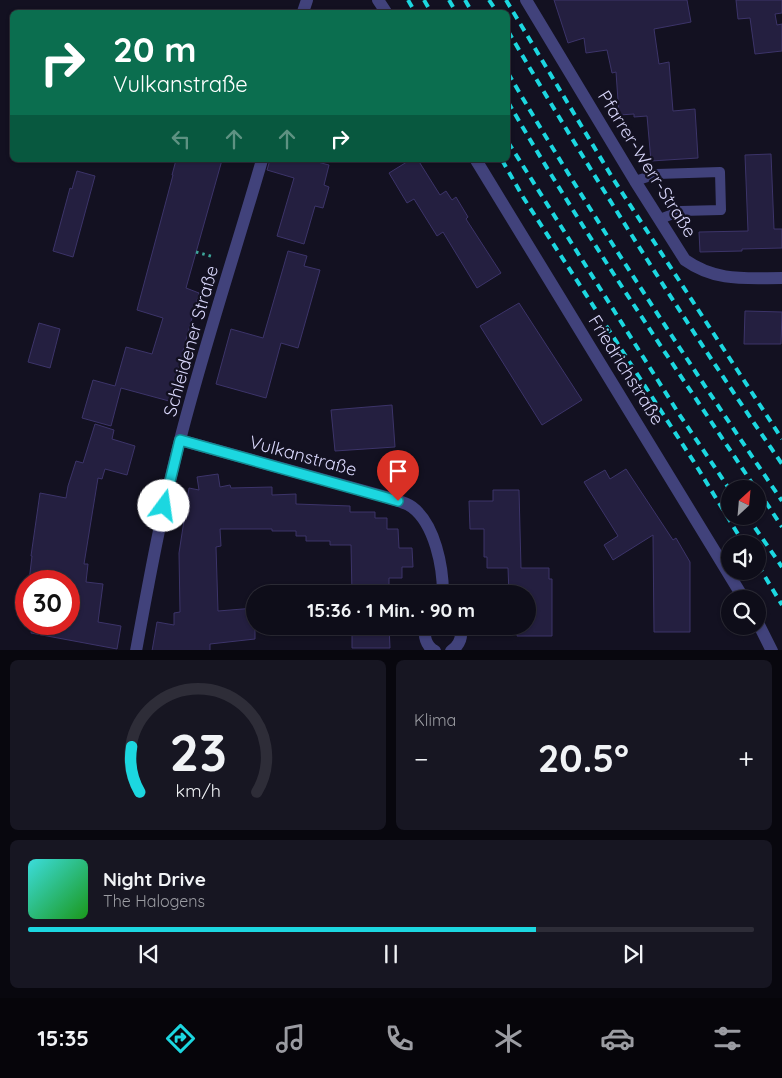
<!DOCTYPE html>
<html lang="de">
<meta charset="utf-8">
<style>
body{margin:0;font-family:Quicksand,sans-serif;background:#171622;color:#f1f3f6;height:100vh;display:flex;flex-direction:column;font-size:19px;white-space:nowrap}
*{box-sizing:border-box;margin:0}
p{font-size:16px;color:#9b9ca2}
.icon{flex:none;width:28px;height:28px;fill:none;stroke:currentColor;stroke-width:2;stroke-linecap:round;stroke-linejoin:round}
.map{position:relative;height:650px;overflow:hidden}
.panel{display:flex;flex-direction:column;gap:10px;padding:10px;background:#08070e;flex:1}
.panel>*{flex:none}
.banner{position:absolute;left:10px;top:10px;width:500px;height:152px;border-radius:8px;box-shadow:0 1px 4px #0004,0 0 0 1px #2e2d38;background:#0b6e4f;color:#fff;overflow:hidden}
.needle{width:32px;rotate:26deg}
.tools{position:absolute;left:721px;top:480px;display:grid;gap:10px}
.tools a{display:grid;place-items:center;width:45px;height:45px;border-radius:50%;background:#0e0d19;box-shadow:0 1px 4px #0004,0 0 0 1px #2e2d38;font-size:25px}
.speed{position:absolute;left:15px;top:570px;display:flex;gap:10px;font-size:25px;font-weight:700;text-align:center}
.speed>*{display:grid;place-content:center;width:65px;height:65px;border-radius:50%;background:#0e0d19;box-shadow:0 1px 4px #0004,0 0 0 1px #2e2d38;line-height:1}
.speed .limit{border:8px solid #d22;background:#fff;color:#111}
.pin{position:absolute;display:grid;place-items:center;width:42px;height:42px;color:#fff;margin:-51px -21px;border-radius:50% 50% 50% 0;rotate:-45deg;box-shadow:0 0 5px #0007}
.pin .icon{rotate:45deg}
.me{position:absolute;width:55px;margin:-28px;rotate:14deg;stroke-linejoin:round;filter:drop-shadow(0 0 4px #0008)}
.turn{display:flex;align-items:center;gap:18px;height:105px;padding:0 20px;font-size:22px}
.turn .icon{width:65px;height:65px;stroke-width:2.5}
.turn b{display:block;font-size:35px;line-height:42px}
.lanes{display:flex;align-items:center;height:48px;padding:0 20px;background:#0003;justify-content:center;gap:25px;direction:ltr}
.lanes .off{opacity:.35}
.big{font-size:38px;font-weight:700;line-height:1.1}
.panel .tile{flex:1;display:flex;flex-direction:column;justify-content:center;gap:8px;min-width:0;padding:0 18px;border-radius:8px;background:#171622}
.panel .dial{align-items:center;gap:0}
.dial svg{height:130px;overflow:visible;fill:none;stroke:#2e2d38;stroke-width:7;stroke-linecap:round;text-anchor:middle}
.dial text{fill:#f1f3f6;stroke:none}
.song{display:flex;align-items:center;gap:15px}
.cover{width:60px;height:60px;border-radius:8px;background:linear-gradient(135deg,hsl(180 70% 55%),hsl(120 70% 35%))}
.played{height:5px;border-radius:2px;background:linear-gradient(90deg,#1cd7e0 70%,#2e2d38 70%)}
.keys{display:flex;justify-content:space-around;direction:ltr}
.heat{display:flex;justify-content:space-between;align-items:center;font-size:28px;direction:ltr}
.panel .tiles{flex:1;display:grid;gap:10px;grid-template-columns:1fr 1fr}
.tile:last-child{grid-column:span 2}
.trip{position:absolute;left:246px;top:585px;width:290px;height:50px;border-radius:25px;background:#0e0d19;box-shadow:0 1px 4px #0004,0 0 0 1px #2e2d38;font-weight:700;line-height:50px;text-align:center}
.tab-bar{display:flex;height:80px;justify-content:space-around;align-items:center;background:#06050a;color:#9b9ca2}
.tab-bar .icon{width:35px;height:35px}
.tab-bar .active{color:#1cd7e0}
.tab-bar b{font-size:22px;color:#f1f3f6}
.map>svg:first-child{display:block}
.building{fill:#241f40;stroke:#3c3469}
.lines{fill:none;stroke-linecap:round;stroke-linejoin:round}
.path{stroke:#3ea69a;stroke-width:3;stroke-dasharray:2.5 4;stroke-linecap:butt}
.lane{stroke:#41427b;stroke-width:10}
.street{stroke:#41427b;stroke-width:12}
.rail{stroke:#1cd7e0;stroke-width:4;stroke-dasharray:8 6;stroke-linecap:butt}
.route-casing{stroke:#128c92;stroke-width:12}
.route{stroke:#1cd7e0;stroke-width:9}
.labels{text-anchor:middle;stroke-width:5;stroke-linejoin:round;paint-order:stroke}
.street-label{font-size:18px;fill:#d8d6fa;stroke:#131121}
</style>
<div class="map">
<svg width="782" height="651" viewBox="0 0 782 651">
<rect width="100%" height="100%" fill="#131121"/>
<g class="building">
<path d="M554,0h133l4,22 -37,7 5,35 10,-2 4,49 22,-2 3,49 -47,3 -4,-45 -13,1v-3l-15,1 -3,-43 -4,1 -5,-23 -21,3 -2,-15 -16,5z"/>
<path d="M736,0h46v13l-7,1 2,11 5,-1v27l-27,3 -5,-36 -12,1z"/>
<path d="M771,154l3,75h8v19l-40,1v2l-42,1 -1,-20 49,-1 -3,-76z"/>
<path d="M176,160h46l-36,128 13,5 -30,108 -48,-13 -10,38 -29,-8 11,-38 22,6 11,-39 26,7 11,-36 -26,-8 36,-135h-1z"/>
<path d="M270,160h40l19,5 -5,20 5,2 -6,21 -8,-2 -11,38 -27,-8 17,-58 -27,-8z"/>
<path d="M410,160h8l22,35 6,-4 6,9 4,-3 12,20 -2,2 35,54 -24,15 -34,-56 -6,4 -23,-37 -7,4 -18,-30z"/>
<path d="M77,171l18,5 -22,81 -20,-6 17,-63 2,1z"/>
<path d="M288,251l19,5 -3,10 16,4 -22,78 -17,-5 -15,55 -50,-14 15,-55 32,9z"/>
<path d="M519,303l63,97 -40,25 -62,-99z"/>
<path d="M745,311l37,1 -1,32h-37z"/>
<path d="M39,323l21,6 -10,39 -22,-6z"/>
<path d="M392,405l3,42 -60,4 -4,-41z"/>
<path d="M95,424l19,6 -2,9 23,7 -8,29 -22,-6 -3,10 -4,-1 -14,86h4l-2,18 17,2 -5,38 23,4 -4,23 -86,-16 1,-9h37v-43h-40l3,-25h-1l9,-63 26,5 2,-12 8,-25 7,2z"/>
<path d="M626,469l47,71 3,-2 14,24v70h-36l-1,-97 -40,25 -9,-15 14,-9 -34,-54 21,-12 5,9z"/>
<path d="M218,474l2,13 10,-2 1,3 41,-1v8l24,-1v10l54,2v6h25v6h12v11h11l1,19h13l1,19h-11v11h-13v16h-37l-1,-49h-21v-4h-24v-5h-10v-5h-24v-2h-52l1,17 -5,1 2,64 37,-3v31l-45,5v7h-58l5,-29 17,3v-12l6,-1 -1,-59 10,-65 10,2 -2,-13z"/>
<path d="M493,490h26l2,78h28v11h3v57h-35v-10h11v-32h-19l-1,-26h-21v-11h-3v-28h-14l-1,-28h24z"/>
<path d="M352,626h37l1,22h-38z"/>
</g>
<g class="lines">
<path class="path" d="M196,252l18,5"/>
<path class="lane" d="M635,181l22,-7 63,-2 1,38 -40,1 -21,8"/>
<g class="street">
<path d="M378,0l8,12"/>
<path d="M526,0l109,181 50,79c31,22 61,18 97,18"/>
<path d="M303,12l4,-12"/>
<path d="M476,160l268,439"/>
<path d="M180,440l206,57c9,3 19,5 26,10 23,17 31,60 31,87"/>
<path d="M758,623l14,28"/>
<path d="M426,626c-3,10 0,20 9,25"/>
<path d="M136,651c13,-71 26,-142 44,-211 24,-94 55,-187 82,-280"/>
<path d="M451,651c9,-6 12,-14 9,-25"/>
</g>
<g class="rail">
<path d="M408,0l7,12"/>
<path d="M424,0l7,12"/>
<path d="M449,0l7,12"/>
<path d="M465,0l7,12"/>
<path d="M489,0l8,12"/>
<path d="M506,0l106,177 170,262"/>
<path d="M508,31c86,147 177,292 274,433"/>
<path d="M508,73c85,146 179,287 274,428"/>
<path d="M508,102c76,132 163,259 248,387"/>
<path d="M508,142l171,272 51,76"/>
<path d="M502,160l21,37 171,265 50,82"/>
<path d="M758,490l24,37"/>
<path d="M747,516l35,51"/>
<path d="M758,565l24,40"/>
</g>
</g>
<g class="lines">
<g class="route-casing">
<path id="route" d="M164,506l16,-66 218,61"/>
</g>
<use href="#route" class="route"/>
</g>
<g class="labels">
<g class="street-label">
<text transform="translate(647 164) rotate(58)" y="6">Pfarrer-Werr-Straße</text>
<text transform="translate(191 341) rotate(-74)" y="6">Schleidener Straße</text>
<text transform="translate(626 370) rotate(58)" y="6">Friedrichstraße</text>
<text transform="translate(303 456) rotate(15)" y="6">Vulkanstraße</text>
</g>
</g>
</svg>
<div class="tools">
<a><svg class="needle" viewBox="-14 -14 28 28"><path d="M0-13l5 13h-10z" fill="#e53935"/><path d="M0 13l5-13h-10z" fill="#9b9ca2"/></svg></a>
<a><svg class="icon" aria-label="sound" viewBox="0 0 24 24"><path d="M4 9h4l5-4v14l-5-4H4zM17 9q2 3 0 6"/></svg></a>
<a><svg class="icon" aria-label="search" viewBox="0 0 24 24"><circle cx="10" cy="10" r="6"/><path d="M15 15l6 6"/></svg></a>
</div>
<div class="speed"><div class="limit">30</div></div>
<div class="pin" style="left:398px;top:501px;background:#d93025"><svg class="icon" aria-label="arrive" viewBox="0 0 24 24"><path d="M6 21V4h12l-3 4 3 4H6"/></svg></div>
<svg class="me" style="left:164px;top:506px" viewBox="-20 -20 40 40"><circle r="19" fill="#fff"/><path d="M0-13L10 11 0 6-10 11z" fill="#1cd7e0"/></svg>
<div class="trip">15:36 · 1 Min. · 90 m</div>
<div class="banner">
<div class="turn"><svg class="icon" aria-label="right" viewBox="0 0 24 24"><path d="M7 20v-9h11M14 6l5 5-5 5"/></svg><div><b>20 m</b>Vulkanstraße</div></div>
<div class="lanes"><svg class="icon off" aria-label="left" viewBox="0 0 24 24"><path d="M17 20v-9H6M10 6l-5 5 5 5"/></svg><svg class="icon off" aria-label="ahead" viewBox="0 0 24 24"><path d="M12 20V5M6 11l6-6 6 6"/></svg><svg class="icon off" aria-label="ahead" viewBox="0 0 24 24"><path d="M12 20V5M6 11l6-6 6 6"/></svg><svg class="icon" aria-label="right" viewBox="0 0 24 24"><path d="M7 20v-9h11M14 6l5 5-5 5"/></svg></div>
</div>
</div>
<section class="panel">
<div class="tiles">
<div class="tile dial"><svg viewBox="0 0 100 80">
<path d="M14 69A42 42 0 1 1 86 69"/>
<path d="M14 69A42 42 0 0 1 9 41" stroke="#1cd7e0"/>
<text x="50" y="56" font-size="32" font-weight="700">23</text>
<text x="50" y="72" font-size="11">km/h</text>
</svg></div>
<div class="tile"><p>Klima</p>
<div class="heat"><a>−</a><b class="big">20.5°</b><a>+</a></div>
</div>
<div class="tile">
<div class="song"><i class="cover"></i><div><b>Night Drive</b><p>The Halogens</p></div></div>
<div class="played"></div>
<div class="keys"><svg class="icon" aria-label="previous" viewBox="0 0 24 24"><path d="M18 5L8 12l10 7zM5 5v14"/></svg><svg class="icon" aria-label="pause" viewBox="0 0 24 24"><path d="M8 5v14M16 5v14"/></svg><svg class="icon" aria-label="next" viewBox="0 0 24 24"><path d="M6 5l10 7-10 7zM19 5v14"/></svg></div>
</div>
</div>
</section>
<nav class="tab-bar">
<b>15:35</b>
<svg class="icon active" aria-label="directions" viewBox="0 0 24 24"><path d="M12 3l9 9-9 9-9-9zM9 14v-3h6M13 9l2 2-2 2"/></svg>
<svg class="icon" aria-label="music" viewBox="0 0 24 24"><path d="M9 18V5l10-2v13"/><circle cx="6" cy="18" r="3"/><circle cx="16" cy="16" r="3"/></svg>
<svg class="icon" aria-label="phone" viewBox="0 0 24 24"><path d="M5 4h4l2 5-3 2q2 4 5 5l2-3 5 2v4C11 20 4 13 5 4z"/></svg>
<svg class="icon" aria-label="climate" viewBox="0 0 24 24"><path d="M12 3v18M4 7l16 10M4 17L20 7"/></svg>
<svg class="icon" aria-label="car" viewBox="0 0 24 24"><path d="M5 17H2v-5l4-1 3-4h7l3 4 3 1v5h-3M9 17h6M6 11h13"/><circle cx="7" cy="17" r="2"/><circle cx="17" cy="17" r="2"/></svg>
<svg class="icon" aria-label="filters" viewBox="0 0 24 24"><path d="M4 7h16M4 17h16"/><circle cx="9" cy="7" r="2"/><circle cx="15" cy="17" r="2"/></svg>
</nav>
